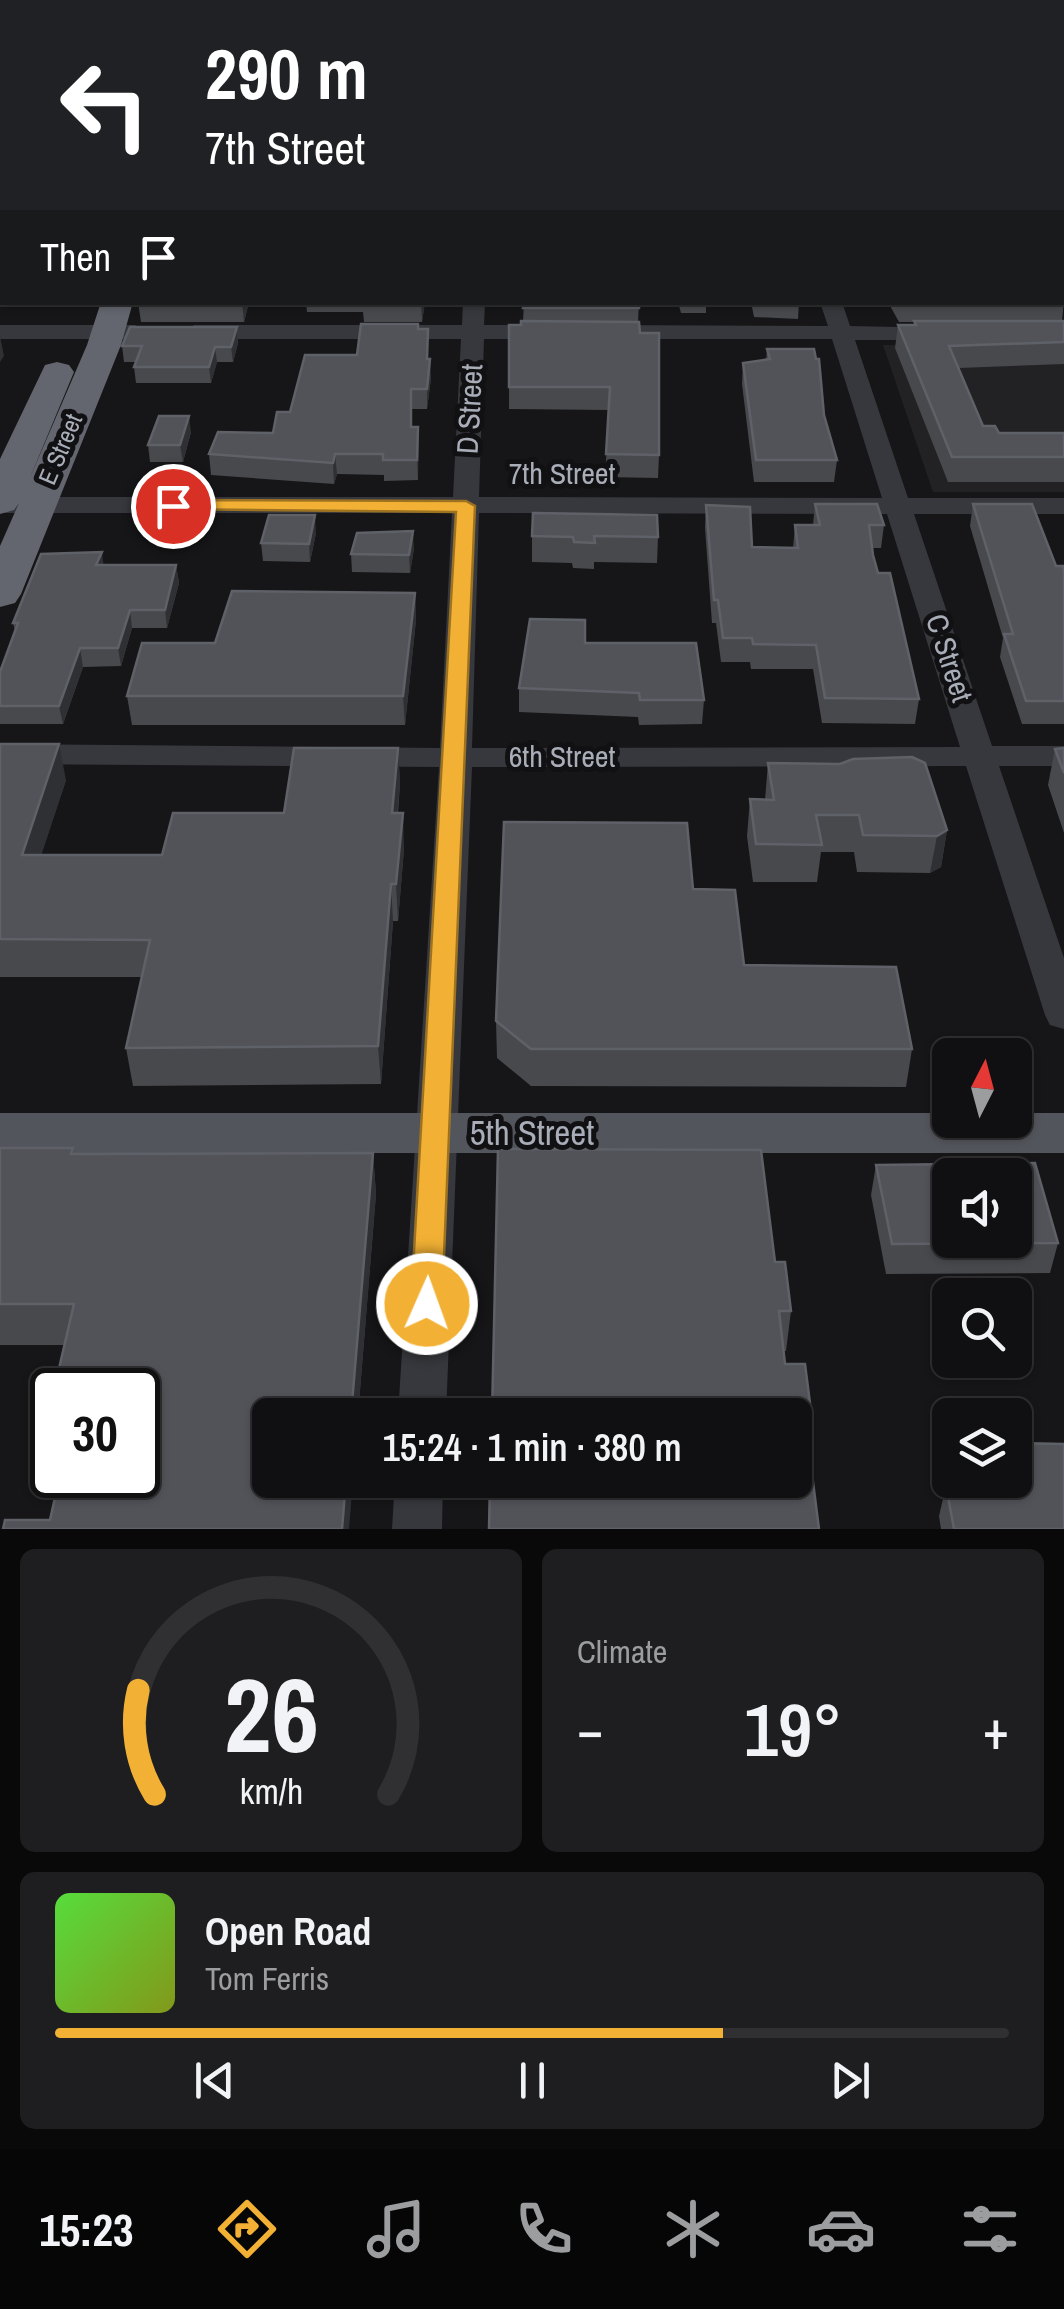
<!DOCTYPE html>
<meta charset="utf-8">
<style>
body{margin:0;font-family:"Archivo Narrow",sans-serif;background:#1e1e20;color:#f1f3f6;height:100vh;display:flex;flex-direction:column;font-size:38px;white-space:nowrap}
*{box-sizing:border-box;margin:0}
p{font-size:32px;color:#9c9d9f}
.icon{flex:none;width:55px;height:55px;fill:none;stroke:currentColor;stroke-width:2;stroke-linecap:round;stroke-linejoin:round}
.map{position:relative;height:1529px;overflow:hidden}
.details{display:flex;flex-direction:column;gap:20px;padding:20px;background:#09090a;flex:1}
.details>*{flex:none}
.hud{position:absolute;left:0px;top:0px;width:1065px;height:305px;box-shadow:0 2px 8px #0004,0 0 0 2px #303032;background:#202124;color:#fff;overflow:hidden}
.needle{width:65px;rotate:6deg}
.controls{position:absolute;left:932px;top:1038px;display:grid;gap:20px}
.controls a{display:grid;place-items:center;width:100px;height:100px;border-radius:15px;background:#101012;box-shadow:0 2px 8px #0004,0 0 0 2px #303032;font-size:50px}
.speed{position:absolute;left:30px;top:1368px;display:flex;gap:20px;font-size:50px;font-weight:700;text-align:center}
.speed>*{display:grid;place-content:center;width:130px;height:130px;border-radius:50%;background:#101012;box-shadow:0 2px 8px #0004,0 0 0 2px #303032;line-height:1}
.speed .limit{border:5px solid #111;border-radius:15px;background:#fff;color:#111}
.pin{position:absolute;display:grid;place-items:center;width:85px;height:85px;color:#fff;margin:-42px;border:5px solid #fff;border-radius:50%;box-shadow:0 2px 10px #0007}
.me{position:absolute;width:110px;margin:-55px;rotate:2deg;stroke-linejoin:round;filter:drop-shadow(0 0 8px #0008)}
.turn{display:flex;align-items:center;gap:35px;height:210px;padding:0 40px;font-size:45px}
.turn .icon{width:130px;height:130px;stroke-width:2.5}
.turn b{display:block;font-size:70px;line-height:85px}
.then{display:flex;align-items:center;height:95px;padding:0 40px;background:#0003;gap:20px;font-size:38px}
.big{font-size:75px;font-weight:600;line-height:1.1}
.details .tile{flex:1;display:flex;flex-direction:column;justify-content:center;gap:15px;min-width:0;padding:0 35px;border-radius:15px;background:#1e1e20}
.details .dial{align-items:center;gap:0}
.dial svg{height:260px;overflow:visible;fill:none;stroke:#303032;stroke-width:7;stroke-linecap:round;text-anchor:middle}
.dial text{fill:#f1f3f6;stroke:none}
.song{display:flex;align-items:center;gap:30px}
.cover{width:120px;height:120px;border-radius:15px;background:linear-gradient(135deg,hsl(110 70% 55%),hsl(70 70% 35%))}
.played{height:10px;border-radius:5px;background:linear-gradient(90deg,#f2b134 70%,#303032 70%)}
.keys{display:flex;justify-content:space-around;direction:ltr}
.heat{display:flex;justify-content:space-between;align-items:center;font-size:55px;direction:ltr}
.details .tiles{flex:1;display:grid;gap:20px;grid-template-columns:1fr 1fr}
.tile:last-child{grid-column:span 2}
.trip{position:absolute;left:252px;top:1398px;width:560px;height:100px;border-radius:15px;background:#101012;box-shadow:0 2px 8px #0004,0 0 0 2px #303032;font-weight:600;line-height:100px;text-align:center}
.menu{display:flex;height:160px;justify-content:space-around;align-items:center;background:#060607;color:#9c9d9f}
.menu .icon{width:70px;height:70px}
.menu .on{color:#f2b134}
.menu b{font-size:45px;color:#f1f3f6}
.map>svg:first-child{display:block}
.built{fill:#222225}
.green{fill:#1e261f}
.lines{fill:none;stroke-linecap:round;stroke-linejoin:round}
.minor{fill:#37383d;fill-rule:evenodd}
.major{fill:#53555c;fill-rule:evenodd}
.highway{fill:#63666e;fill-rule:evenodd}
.wall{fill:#47494d}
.shaded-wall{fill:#2f3033}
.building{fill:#525359;stroke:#5f6168;stroke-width:2.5;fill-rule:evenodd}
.route{fill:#f2b134;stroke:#9d7322;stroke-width:2.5}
.labels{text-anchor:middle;stroke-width:10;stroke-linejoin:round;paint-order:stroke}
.far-street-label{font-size:25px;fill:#a8adb8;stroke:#111113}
.street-label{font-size:30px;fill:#a8adb8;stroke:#111113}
.near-street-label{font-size:35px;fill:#a8adb8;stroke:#111113}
</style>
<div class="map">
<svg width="1064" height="1529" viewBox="0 0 1064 1529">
<rect width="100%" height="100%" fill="#161618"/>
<path class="built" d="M883,345l181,1v146h-131z"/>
<path class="green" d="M612,0h351l2,2h-353z"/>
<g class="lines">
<g class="minor">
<path d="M478,0h14l1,2h-15z"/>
<rect x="1062" y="19" width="2" height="10"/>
<rect x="1062" y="99" width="2" height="10"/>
<rect x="0" y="198" width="2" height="12"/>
<path d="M463,302h22l-1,23h66l11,7 -11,7h-66l-5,158 403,1 -50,-159h-233l-11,-7 11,-7 229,1 -8,-24h22l8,24 98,2 3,5 -11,7h-85l53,158h156v16h-150l78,232h72v20h-65l65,192v71l-14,-4 -5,-10 -79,-249 -494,1 -26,648h-48l41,-648 -439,-3v-20l440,4 12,-235h-452v-16h453l8,-158h-267l-11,-7 11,-7h268zM479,513l408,1 73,233 -488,1z"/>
<path d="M0,325h135l11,7 -11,7h-135z"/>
<path d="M395,1480h48l-1,49h-50z"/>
</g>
<path class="major" d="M0,1113h950v7h65v-7h49v40h-1064z"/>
<g class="highway">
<path d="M971,0h23l1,2h-22z"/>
<path d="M0,91l2,1v15h-2z"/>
<path d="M1062,107l2,1v17l-2,-1z"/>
<rect x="1062" y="188" width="2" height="18"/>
<path d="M101,302h32l-12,43 -100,249 -6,9 -15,4v-61l19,-43 -5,7 -14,4v-55l45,-94 12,-3 12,3 5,7 -45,108 58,-135z"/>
</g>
</g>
<g class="wall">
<path d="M1025,0h39v8h-2v-6h-36z"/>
<path d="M2,262v39h-2v-35z"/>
<path d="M1064,299l-2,22h2v43l-105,4 24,58 16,7h65v49h-116l-53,-134 3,-23h16v-3h-15l-11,-20h174z"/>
<path d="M138,302h111l-5,20h-103z"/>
<path d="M306,302h119l-3,20h-58l-1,-10h-56z"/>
<path d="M524,302h115l-1,20 21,133 -1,23 -53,-1 4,-67 -100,-1v-84h12l2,-4z"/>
<path d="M678,302h28v11h-25z"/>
<path d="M751,302h48l-1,17 -44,-2z"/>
<path d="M237,327l1,16 -5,19h-16l-6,21h-75l-2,-16 2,-5h-12l-2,-16z"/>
<path d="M419,329l9,30 3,19 -4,31h-15v18h6v53l-34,1v-6l-47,-1 -3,10 -123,-9 -2,-21 64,-21 17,-21 67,-57z"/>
<path d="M767,349l70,111 -3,22h-80l-12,-98 1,-21 23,-3z"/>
<path d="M191,432l-8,30h-33l-2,-17z"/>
<path d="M815,504l69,21 -3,23h-9l1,7 46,144 -4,25 -93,-1 -9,-54h-62l-1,-7h-29l-5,-39h-4l-7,-95 1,-23 46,42 41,1 2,-23h18z"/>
<path d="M973,504l91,67v153h-42l-22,-67 3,-19 -33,-112z"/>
<path d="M316,533l-6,29 -47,-1 -2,-18z"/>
<path d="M532,536l126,1 -1,26 -63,-1v7l-21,-1 -1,-5 -40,-1z"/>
<path d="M414,548l-4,25 -58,-1 -1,-18z"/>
<path d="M104,565h72l3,18 -12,45h-35l-11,38 -38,1 -20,57h-63v-52l15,-41 -2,-8z"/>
<path d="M415,593l1,27 -11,105h-273l-5,-29 88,-53z"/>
<path d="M585,643l119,57 -2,24 -63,1 -1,-8 -119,-5v-24z"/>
<path d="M0,744l66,36 -25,75h121l122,-42 114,-65 2,36 -2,29 6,36 -6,72h-5l-12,163 -248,2 -7,-38 16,-71h-142z"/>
<path d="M1064,748v85l-16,-48 7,-36z"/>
<path d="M768,763l179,67 -6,37 -11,6 -73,-1 -3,-20h-33l-4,30h-64l-6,-46 3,-37 15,1z"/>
<path d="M693,889l51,76 168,84 -6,38 -375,-1 -34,-28 -1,-37z"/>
<path d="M0,1148h73l1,6 299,-1 3,41 -18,221h-88l-220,105 88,-45 -74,-130h-64z"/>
<path d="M876,1165l182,78 -8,30 -164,1 -15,-79z"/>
<path d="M775,1262l16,49 -5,40h-2l1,13 26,47 -4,26 -315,-22z"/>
<path d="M52,1397v57l-6,-27z"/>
<path d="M976,1480h39l49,49h-123l-2,-13 7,-30h31z"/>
</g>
<g class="shaded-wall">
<path d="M2,51v17l-2,3v-17z"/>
<path d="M242,302h7l-5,20z"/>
<path d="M421,302h4l-3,20z"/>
<path d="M237,327l1,16 -5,19 -2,-15z"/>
<path d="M0,336l4,20 -4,6z"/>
<path d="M215,347l2,15 -6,21 -2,-16z"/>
<path d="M430,359l1,19 -4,31v-20z"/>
<path d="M189,416l2,16 -8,30 -3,-17z"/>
<path d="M418,427l1,20 -1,33 -1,-20z"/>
<path d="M335,454l2,20 -3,10 -1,-21z"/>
<path d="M315,515l1,18 -6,29 -1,-18z"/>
<path d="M413,531l1,17 -4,25 -1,-18z"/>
<path d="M102,552l2,17 -8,-4z"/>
<path d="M176,565l3,18 -12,45 -2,-18z"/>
<path d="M415,593l1,27 -11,105 -2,-29z"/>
<path d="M130,610l2,18 -11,38 -3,-18z"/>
<path d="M80,648l3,19 -20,57 -4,-18z"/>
<path d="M59,744l7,36 -37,112 -7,-37z"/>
<path d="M398,748l2,36 -6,65 -2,-36z"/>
<path d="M403,813l1,36 -6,72 -2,-37z"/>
<path d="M947,830l-6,37 -11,6 7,-37z"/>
<path d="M391,884l2,37 -12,163 -3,-38z"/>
<path d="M373,1153l3,41 -18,221h-7z"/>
<path d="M346,1480h7l-4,49h-7z"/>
</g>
<g class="building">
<path d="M2,0h172l-2,2h-172z"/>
<path d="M368,0h91l-1,2h-91z"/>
<path d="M514,0h86v2h-69l-1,-1z"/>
<path d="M0,18h2v33l-2,3z"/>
<path d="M2,262v21h-2v-17z"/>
<path d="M524,302h115v6h-116z"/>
<path d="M799,302l1,2 -45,-2z"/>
<path d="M521,321l118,1 1,11h19v122l-53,-1 4,-67h-101v-62h12z"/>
<path d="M914,321h150v21l-115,4 34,80h12l4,7h65v24h-112l-54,-132h18z"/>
<path d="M361,324h57v5h10l-1,30h3l-3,30h-16v38h7l-1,33h-34v-6h-48l-2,9 -124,-9 9,-22 55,1 4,-21h13l15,-57h52z"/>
<path d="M130,327h107l-6,20h-16l-6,20h-75l8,-21h-20z"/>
<path d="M767,349h47l2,10h3l5,56 13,45h-81l-13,-97 27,-4z"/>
<path d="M159,416h30l-9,29h-32z"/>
<path d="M815,504h62l7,21h-15l4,30 5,18h12l29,126 -94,-1 -9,-53 -63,-1 -1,-6h-29l-5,-38h-4l-8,-95 44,2 2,40 46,1 -3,-23h25z"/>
<path d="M973,504h59l24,62h7l1,5v130h-38l-22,-67h9z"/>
<path d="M533,513l124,2 1,22 -64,-1 1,7 -21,-1 -1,-5 -41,-1z"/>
<path d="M269,515h46l-6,29 -48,-1z"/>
<path d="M413,531l-4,24 -58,-1 6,-21z"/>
<path d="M102,552l-6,13h80l-11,45h-35l-12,38h-38l-21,58h-59v-34l18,-49h-5l28,-69z"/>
<path d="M232,591l183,2 -12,103h-276l15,-53h73z"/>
<path d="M530,619l55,1v23h111l8,57h-64l-1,-7 -120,-5z"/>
<path d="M0,744h59l-37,111h140l11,-42h111l10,-65h104l-6,65h11l-7,71h-5l-13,162 -252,2 24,-108 -150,-1z"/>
<path d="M1064,748v25l-9,-24z"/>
<path d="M912,757l13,6 22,67 -10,6 -74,-1 -4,-20h-43l6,30 -66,-1 -6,-45 24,1 -6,-37 72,1 13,-5z"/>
<path d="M504,822l183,1 6,66 42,1 9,75 152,2 16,82h-381l-35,-28z"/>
<path d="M0,1148h73l-2,6 302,-1 -22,262h-81v65h76l-4,49h-339l2,-9h45l10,-45h78v-85h-84l20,-86h-74z"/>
<path d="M498,1149l263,1 14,112h10l6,49h-12l6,53h20l6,47h-7l15,118h-330l1,-49h305v-65h-303z"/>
<path d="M1035,1163l23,80 -166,1 -16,-79zM950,1175h65v65h-65z"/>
<path d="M52,1397v30h-6z"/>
<path d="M1015,1443l49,1v85h-110l-8,-43h45l-1,-6h25z"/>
</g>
<path class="route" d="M173,500l293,1 9,5 -33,798 -4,10 -11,4 -11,-4 -5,-10 45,-792 -289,-3v-7z"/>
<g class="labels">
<g class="far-street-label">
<text transform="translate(60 449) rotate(-67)" y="9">E Street</text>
</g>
<g class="street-label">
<text transform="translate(470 409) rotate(-87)" y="10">D Street</text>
<text x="562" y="484">7th Street</text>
<text transform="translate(949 658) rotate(72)" y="10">C Street</text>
<text x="562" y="767">6th Street</text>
</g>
<g class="near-street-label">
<text x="532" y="1145">5th Street</text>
</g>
</g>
</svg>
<div class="controls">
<a><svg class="needle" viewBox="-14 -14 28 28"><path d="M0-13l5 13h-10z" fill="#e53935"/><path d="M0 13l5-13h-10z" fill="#9c9d9f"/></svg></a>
<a><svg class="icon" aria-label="sound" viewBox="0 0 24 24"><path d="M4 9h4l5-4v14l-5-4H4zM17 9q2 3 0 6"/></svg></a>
<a><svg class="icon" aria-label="search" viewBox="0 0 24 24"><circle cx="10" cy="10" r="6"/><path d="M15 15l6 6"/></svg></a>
<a><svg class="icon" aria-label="layers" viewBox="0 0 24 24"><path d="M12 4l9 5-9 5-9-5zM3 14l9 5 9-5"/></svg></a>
</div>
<div class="speed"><div class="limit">30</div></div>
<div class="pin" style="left:173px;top:506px;background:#d93025"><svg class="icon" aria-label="arrive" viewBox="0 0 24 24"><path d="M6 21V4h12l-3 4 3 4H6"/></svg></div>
<svg class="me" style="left:427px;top:1304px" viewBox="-20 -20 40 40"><circle r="17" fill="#f2b134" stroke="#fff" stroke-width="3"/><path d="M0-11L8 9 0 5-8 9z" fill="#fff"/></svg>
<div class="trip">15:24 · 1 min · 380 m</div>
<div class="hud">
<div class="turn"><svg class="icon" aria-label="left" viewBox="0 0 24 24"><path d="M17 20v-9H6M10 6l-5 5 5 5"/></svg><div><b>290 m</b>7th Street</div></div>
<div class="then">Then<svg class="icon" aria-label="arrive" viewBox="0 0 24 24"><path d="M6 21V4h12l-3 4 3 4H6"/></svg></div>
</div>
</div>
<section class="details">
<div class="tiles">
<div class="tile dial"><svg viewBox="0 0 100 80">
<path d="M14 69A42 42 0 1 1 86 69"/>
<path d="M14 69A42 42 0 0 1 9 37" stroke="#f2b134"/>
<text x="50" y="56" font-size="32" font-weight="700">26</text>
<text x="50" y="72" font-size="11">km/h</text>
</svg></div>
<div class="tile"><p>Climate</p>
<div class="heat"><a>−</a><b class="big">19°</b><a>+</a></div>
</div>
<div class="tile">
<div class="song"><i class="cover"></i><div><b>Open Road</b><p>Tom Ferris</p></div></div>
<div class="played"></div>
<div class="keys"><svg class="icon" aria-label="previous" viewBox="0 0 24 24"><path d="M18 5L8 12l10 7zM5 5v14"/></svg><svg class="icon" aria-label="pause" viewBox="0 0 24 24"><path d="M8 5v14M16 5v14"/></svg><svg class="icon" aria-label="next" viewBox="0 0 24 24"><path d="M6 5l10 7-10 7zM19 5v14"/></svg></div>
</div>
</div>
</section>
<nav class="menu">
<b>15:23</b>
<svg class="icon on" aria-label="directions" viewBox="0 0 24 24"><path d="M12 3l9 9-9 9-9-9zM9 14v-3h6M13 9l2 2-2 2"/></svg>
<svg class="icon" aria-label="music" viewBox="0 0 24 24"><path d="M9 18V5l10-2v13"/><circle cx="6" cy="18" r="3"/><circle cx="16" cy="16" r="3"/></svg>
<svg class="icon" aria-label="phone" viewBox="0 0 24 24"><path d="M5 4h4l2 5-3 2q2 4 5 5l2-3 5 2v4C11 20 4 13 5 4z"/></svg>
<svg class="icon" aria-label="climate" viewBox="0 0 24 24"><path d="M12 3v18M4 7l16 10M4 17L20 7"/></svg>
<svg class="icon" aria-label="car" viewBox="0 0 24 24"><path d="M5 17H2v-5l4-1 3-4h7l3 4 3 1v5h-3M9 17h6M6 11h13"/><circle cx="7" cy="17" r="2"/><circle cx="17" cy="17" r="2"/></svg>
<svg class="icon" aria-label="filters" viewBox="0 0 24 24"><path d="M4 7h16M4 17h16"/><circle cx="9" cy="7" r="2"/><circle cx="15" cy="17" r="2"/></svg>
</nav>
